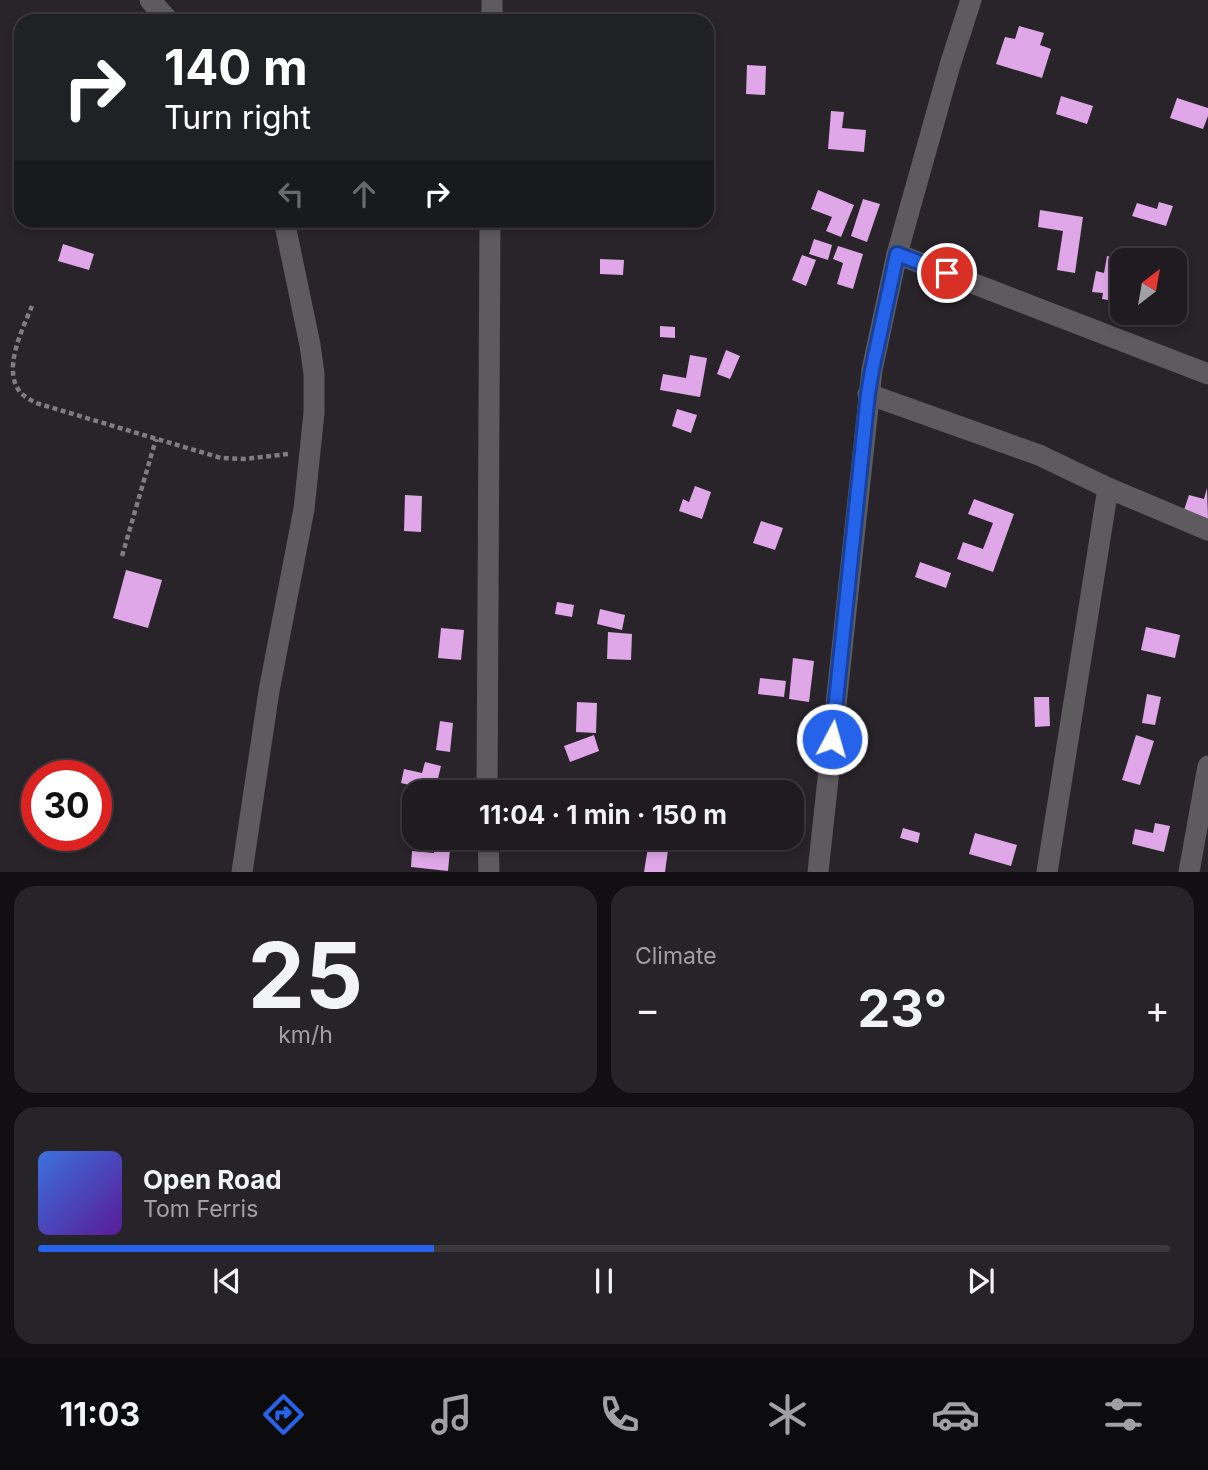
<!DOCTYPE html>
<meta charset="utf-8">
<style>
body{margin:0;font-family:Inter,sans-serif;background:#272429;color:#f1f3f6;height:100vh;display:flex;flex-direction:column;font-size:26px;white-space:nowrap}
*{box-sizing:border-box;margin:0}
p{font-size:23px;color:#a1a1a5}
.icon{flex:none;width:38px;height:38px;fill:none;stroke:currentColor;stroke-width:2;stroke-linecap:round;stroke-linejoin:round}
.map{position:relative;height:872px;overflow:hidden}
.side{display:flex;flex-direction:column;gap:14px;padding:14px;background:#110f12;flex:1}
.side>*{flex:none}
.guide{position:absolute;left:14px;top:14px;width:700px;height:214px;border-radius:21px;box-shadow:0 4px 10px #0003,0 0 0 2px #3c393e;background:#202124;color:#fff;overflow:hidden}
.needle{width:46px;rotate:31deg}
.buttons{position:absolute;left:1110px;top:248px;display:grid;gap:14px}
.buttons a{display:grid;place-items:center;width:77px;height:77px;border-radius:14px;background:#1f1b20;box-shadow:0 4px 10px #0003,0 0 0 2px #3c393e;font-size:35px}
.speed{position:absolute;left:21px;top:760px;display:flex;gap:14px;font-size:35px;font-weight:700;text-align:center}
.speed>*{display:grid;place-content:center;width:91px;height:91px;border-radius:50%;background:#1f1b20;box-shadow:0 4px 10px #0003,0 0 0 2px #3c393e;line-height:1}
.speed .limit{border:10px solid #d22;background:#fff;color:#111}
.pin{position:absolute;display:grid;place-items:center;width:60px;height:60px;color:#fff;margin:-30px;border:4px solid #fff;border-radius:50%;box-shadow:0 2px 7px #0007}
.me{position:absolute;width:77px;margin:-38px;rotate:6deg;stroke-linejoin:round;filter:drop-shadow(0 0 5px #0008)}
.turn{display:flex;align-items:center;gap:24px;height:147px;padding:0 35px;font-size:32px}
.turn .icon{width:91px;height:91px;stroke-width:2.5}
.turn b{display:block;font-size:49px;line-height:60px}
.lanes{display:flex;align-items:center;height:66px;padding:0 35px;background:#0003;justify-content:center;gap:35px;direction:ltr}
.lanes .off{opacity:.35}
.big{font-size:52px;font-weight:700;line-height:1.1}
.side .tile{flex:1;display:flex;flex-direction:column;justify-content:center;gap:10px;min-width:0;padding:0 24px;border-radius:21px;background:#272429}
.side .dial{align-items:center;gap:0}
.dial b{font-size:91px;line-height:1}
.song{display:flex;align-items:center;gap:21px}
.cover{width:84px;height:84px;border-radius:10px;background:linear-gradient(135deg,hsl(220 70% 55%),hsl(270 70% 35%))}
.played{height:7px;border-radius:4px;background:linear-gradient(90deg,#2563eb 35%,#3c393e 35%)}
.keys{display:flex;justify-content:space-around;direction:ltr}
.heat{display:flex;justify-content:space-between;align-items:center;font-size:38px;direction:ltr}
.side .tiles{flex:1;display:grid;gap:14px;grid-template-columns:1fr 1fr}
.tile:last-child{grid-column:span 2}
.trip{position:absolute;left:402px;top:780px;width:402px;height:70px;border-radius:21px;background:#1f1b20;box-shadow:0 4px 10px #0003,0 0 0 2px #3c393e;font-weight:700;line-height:70px;text-align:center}
.menu{display:flex;height:112px;justify-content:space-around;align-items:center;background:#0c0b0d;color:#a1a1a5}
.menu .icon{width:49px;height:49px}
.menu .active{color:#2563eb}
.menu b{font-size:32px;color:#f1f3f6}
.map>svg:first-child{display:block}
.building{fill:#dfa7e7}
.lines{fill:none;stroke-linecap:round;stroke-linejoin:round}
.path{stroke:#807c81;stroke-width:4.5;stroke-dasharray:5 3.5;stroke-linecap:butt}
.minor{stroke:#5e5b5e;stroke-width:21}
.route-casing{stroke:#184099;stroke-width:18}
.route{stroke:#2563eb;stroke-width:12}
</style>
<div class="map">
<svg width="1208" height="872" viewBox="0 0 1208 872">
<rect width="100%" height="100%" fill="#29242a"/>
<g class="building">
<path d="M1019,26l25,7 -4,12 11,4 -9,29 -46,-14 9,-27 10,2z"/>
<path d="M747,65l19,1 -1,29 -19,-1z"/>
<path d="M1061,96l32,10 -6,18 -31,-10z"/>
<path d="M1177,98l31,10v8l-5,13 -33,-11z"/>
<path d="M831,111l13,1 -2,16 24,2 -2,22 -36,-3z"/>
<path d="M818,190l36,15 -13,32 -15,-6 6,-14 -21,-8z"/>
<path d="M863,199l17,5 -13,38 -16,-6z"/>
<path d="M1159,202l14,4 -7,20 -34,-10 5,-13 20,6z"/>
<path d="M1040,210l43,7 -8,56 -18,-3 6,-39 -25,-4z"/>
<path d="M814,239l18,6 -4,15 -19,-6z"/>
<path d="M63,244l31,10 -5,16 -31,-9z"/>
<path d="M838,246l25,8 -10,35 -16,-5 6,-21 -10,-4z"/>
<path d="M802,255l14,5 -10,26 -14,-6z"/>
<path d="M1107,256l15,3v40h-2v3l-18,-3 1,-6 -11,-1 4,-21 8,2z"/>
<path d="M600,259l24,1 -1,15 -23,-1z"/>
<path d="M660,326l15,1v11l-15,-1z"/>
<path d="M726,350l14,6 -10,23 -13,-5z"/>
<path d="M690,355l17,3 -7,39 -40,-7 3,-16 23,4z"/>
<path d="M677,409l20,6 -6,18 -19,-7z"/>
<path d="M695,486l16,6 -9,27 -23,-8 4,-12 6,3z"/>
<path d="M1207,488l1,31 -24,-9 5,-15 15,4z"/>
<path d="M405,495l17,1 -1,36 -17,-1z"/>
<path d="M974,499l40,15 -21,58 -36,-13 6,-17 20,7 10,-26 -25,-9z"/>
<path d="M761,521l22,7 -8,22 -22,-7z"/>
<path d="M920,562l31,11 -5,15 -31,-11z"/>
<path d="M126,570l36,10 -14,48 -35,-10z"/>
<path d="M557,602l17,3 -2,12 -17,-3z"/>
<path d="M600,609l25,6 -3,15 -25,-6z"/>
<path d="M1146,627l34,8 -5,23 -34,-8z"/>
<path d="M441,628l23,2 -3,30 -23,-2z"/>
<path d="M608,632l24,2 -1,26 -24,-1z"/>
<path d="M793,658l21,3 -5,41 -20,-3z"/>
<path d="M760,678l26,3 -2,16 -26,-3z"/>
<path d="M1147,694l14,3 -6,28 -13,-2z"/>
<path d="M1034,697h15l1,29 -15,1z"/>
<path d="M577,702l20,1 -1,30 -20,-1z"/>
<path d="M440,721l13,2 -3,29 -14,-2z"/>
<path d="M594,735l5,16 -29,11 -6,-16z"/>
<path d="M1136,735l18,6 -14,44 -18,-5z"/>
<path d="M425,762l16,4 -6,25 -34,-8 3,-14 18,4z"/>
<path d="M1155,823l15,3 -6,26 -32,-8 3,-15 18,4z"/>
<path d="M903,828l17,5 -2,10 -18,-5z"/>
<path d="M975,833l42,12 -6,21 -42,-12z"/>
<path d="M435,838h16l-3,33 -37,-4 1,-16 22,2z"/>
<path d="M648,847l20,3 -3,22h-21z"/>
</g>
<g class="lines">
<g class="path">
<path d="M32,306c-9,22 -31,65 -11,87 4,4 10,7 15,10l185,55 23,1 44,-5"/>
<path d="M122,556l34,-117"/>
</g>
<g class="minor">
<path d="M150,0l19,21"/>
<path d="M492,21v-21"/>
<path d="M897,254l311,120"/>
<path d="M868,394l171,61 69,33 100,42"/>
<path d="M487,793l3,-573"/>
<path d="M488,838l1,34"/>
<path d="M242,872l27,-181 35,-182 10,-96v-39l-4,-29 -26,-125"/>
<path d="M818,872l54,-502 25,-116 53,-189 21,-65"/>
<path d="M1047,872l61,-384"/>
<path d="M1189,872l19,-106"/>
</g>
</g>
<g class="lines">
<g class="route-casing">
<path id="route" d="M832,739l36,-345 4,-24 25,-116 50,19"/>
</g>
<use href="#route" class="route"/>
</g>
</svg>
<div class="buttons">
<a><svg class="needle" viewBox="-14 -14 28 28"><path d="M0-13l5 13h-10z" fill="#e53935"/><path d="M0 13l5-13h-10z" fill="#a1a1a5"/></svg></a>
</div>
<div class="speed"><div class="limit">30</div></div>
<div class="pin" style="left:947px;top:273px;background:#d93025"><svg class="icon" aria-label="arrive" viewBox="0 0 24 24"><path d="M6 21V4h12l-3 4 3 4H6"/></svg></div>
<svg class="me" style="left:832px;top:739px" viewBox="-20 -20 40 40"><circle r="17" fill="#2563eb" stroke="#fff" stroke-width="3"/><path d="M0-11L8 9 0 5-8 9z" fill="#fff"/></svg>
<div class="trip">11:04 · 1 min · 150 m</div>
<div class="guide">
<div class="turn"><svg class="icon" aria-label="right" viewBox="0 0 24 24"><path d="M7 20v-9h11M14 6l5 5-5 5"/></svg><div><b>140 m</b>Turn right</div></div>
<div class="lanes"><svg class="icon off" aria-label="left" viewBox="0 0 24 24"><path d="M17 20v-9H6M10 6l-5 5 5 5"/></svg><svg class="icon off" aria-label="ahead" viewBox="0 0 24 24"><path d="M12 20V5M6 11l6-6 6 6"/></svg><svg class="icon" aria-label="right" viewBox="0 0 24 24"><path d="M7 20v-9h11M14 6l5 5-5 5"/></svg></div>
</div>
</div>
<section class="side">
<div class="tiles">
<div class="tile dial"><b>25</b><p>km/h</p></div>
<div class="tile"><p>Climate</p>
<div class="heat"><a>−</a><b class="big">23°</b><a>+</a></div>
</div>
<div class="tile">
<div class="song"><i class="cover"></i><div><b>Open Road</b><p>Tom Ferris</p></div></div>
<div class="played"></div>
<div class="keys"><svg class="icon" aria-label="previous" viewBox="0 0 24 24"><path d="M18 5L8 12l10 7zM5 5v14"/></svg><svg class="icon" aria-label="pause" viewBox="0 0 24 24"><path d="M8 5v14M16 5v14"/></svg><svg class="icon" aria-label="next" viewBox="0 0 24 24"><path d="M6 5l10 7-10 7zM19 5v14"/></svg></div>
</div>
</div>
</section>
<nav class="menu">
<b>11:03</b>
<svg class="icon active" aria-label="directions" viewBox="0 0 24 24"><path d="M12 3l9 9-9 9-9-9zM9 14v-3h6M13 9l2 2-2 2"/></svg>
<svg class="icon" aria-label="music" viewBox="0 0 24 24"><path d="M9 18V5l10-2v13"/><circle cx="6" cy="18" r="3"/><circle cx="16" cy="16" r="3"/></svg>
<svg class="icon" aria-label="phone" viewBox="0 0 24 24"><path d="M5 4h4l2 5-3 2q2 4 5 5l2-3 5 2v4C11 20 4 13 5 4z"/></svg>
<svg class="icon" aria-label="climate" viewBox="0 0 24 24"><path d="M12 3v18M4 7l16 10M4 17L20 7"/></svg>
<svg class="icon" aria-label="car" viewBox="0 0 24 24"><path d="M5 17H2v-5l4-1 3-4h7l3 4 3 1v5h-3M9 17h6M6 11h13"/><circle cx="7" cy="17" r="2"/><circle cx="17" cy="17" r="2"/></svg>
<svg class="icon" aria-label="filters" viewBox="0 0 24 24"><path d="M4 7h16M4 17h16"/><circle cx="9" cy="7" r="2"/><circle cx="15" cy="17" r="2"/></svg>
</nav>
